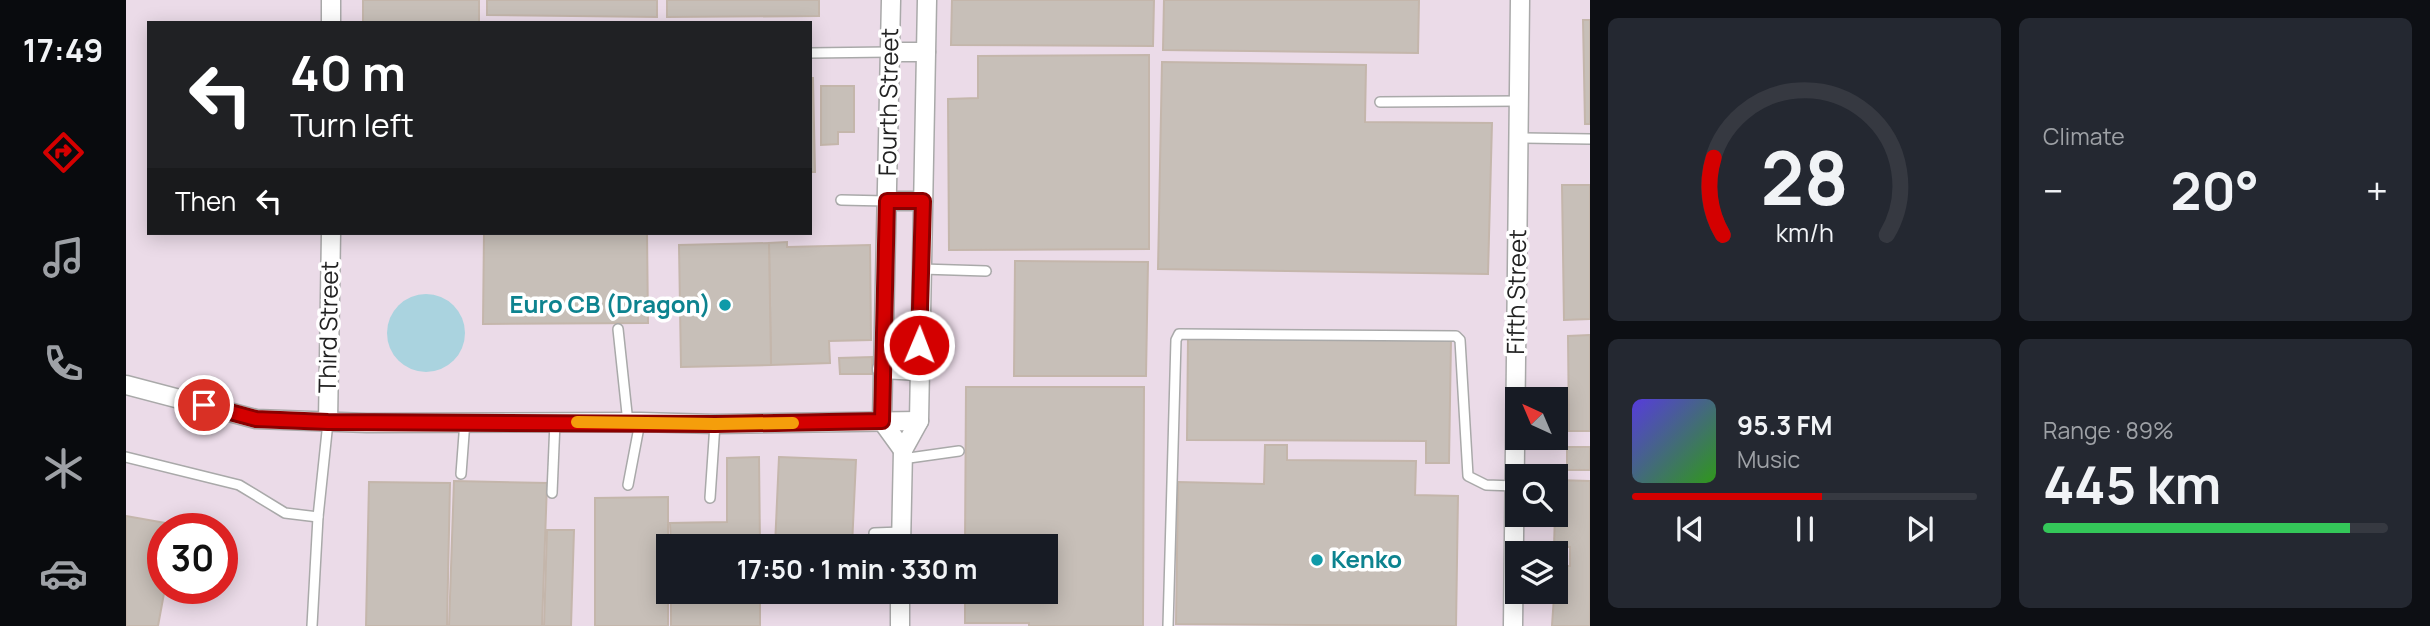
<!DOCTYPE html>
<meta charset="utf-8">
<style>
body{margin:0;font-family:Manrope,sans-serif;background:#242831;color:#f1f3f6;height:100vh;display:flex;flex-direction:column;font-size:26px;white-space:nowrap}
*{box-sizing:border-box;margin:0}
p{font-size:23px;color:#9ea1a6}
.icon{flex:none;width:38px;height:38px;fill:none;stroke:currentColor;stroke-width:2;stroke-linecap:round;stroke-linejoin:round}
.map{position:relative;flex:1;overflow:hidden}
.details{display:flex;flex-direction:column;gap:18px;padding:18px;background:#0d0f14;width:840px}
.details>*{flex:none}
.banner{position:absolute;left:21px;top:21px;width:665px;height:214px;border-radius:0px;box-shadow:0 4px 18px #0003;background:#202124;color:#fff;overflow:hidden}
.needle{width:46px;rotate:316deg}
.tools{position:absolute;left:1379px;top:387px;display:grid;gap:14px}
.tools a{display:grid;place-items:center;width:63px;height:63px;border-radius:0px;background:#171b24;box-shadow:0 4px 18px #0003;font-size:35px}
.speed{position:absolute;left:21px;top:513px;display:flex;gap:14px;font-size:35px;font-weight:700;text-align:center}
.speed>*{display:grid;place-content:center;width:91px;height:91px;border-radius:50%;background:#171b24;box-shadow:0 4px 18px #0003;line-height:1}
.speed .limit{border:10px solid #d22;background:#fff;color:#111}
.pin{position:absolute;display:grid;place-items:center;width:60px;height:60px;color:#fff;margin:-30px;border:4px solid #fff;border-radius:50%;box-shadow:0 2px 7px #0007}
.me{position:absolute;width:77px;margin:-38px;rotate:1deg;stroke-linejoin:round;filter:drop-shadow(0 0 5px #0008)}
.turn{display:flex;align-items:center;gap:24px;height:147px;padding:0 28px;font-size:32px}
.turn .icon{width:91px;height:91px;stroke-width:2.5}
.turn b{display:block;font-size:49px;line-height:60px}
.then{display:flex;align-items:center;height:66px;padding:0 28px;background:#0003;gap:14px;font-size:26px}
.big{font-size:52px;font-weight:700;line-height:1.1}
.details .tile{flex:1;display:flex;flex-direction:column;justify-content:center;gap:10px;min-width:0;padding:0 24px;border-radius:10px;background:#242831}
.details .dial{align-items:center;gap:0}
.dial svg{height:182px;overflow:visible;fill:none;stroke:#363941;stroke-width:7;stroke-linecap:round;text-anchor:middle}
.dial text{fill:#f1f3f6;stroke:none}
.song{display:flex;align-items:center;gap:21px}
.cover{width:84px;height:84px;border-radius:10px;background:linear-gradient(135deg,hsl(250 70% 55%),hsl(110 70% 35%))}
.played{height:7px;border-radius:4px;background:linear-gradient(90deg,#d40000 55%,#363941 55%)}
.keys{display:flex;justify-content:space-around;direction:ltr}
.heat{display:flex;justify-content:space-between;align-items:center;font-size:38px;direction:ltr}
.charge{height:10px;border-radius:5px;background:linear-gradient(90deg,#34c759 89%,#363941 0)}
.details .tiles{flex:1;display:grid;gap:18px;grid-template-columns:repeat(2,1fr)}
.trip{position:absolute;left:530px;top:534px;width:402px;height:70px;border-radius:0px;background:#171b24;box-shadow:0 4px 18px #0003;font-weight:700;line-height:70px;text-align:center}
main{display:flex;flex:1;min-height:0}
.tabs{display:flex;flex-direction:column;width:126px;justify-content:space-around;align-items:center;background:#090b0e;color:#9ea1a6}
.tabs .icon{width:49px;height:49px}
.tabs .current{color:#d40000}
.tabs b{font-size:32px;color:#f1f3f6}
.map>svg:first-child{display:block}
.industrial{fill:#ebdbe8;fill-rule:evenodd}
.water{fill:#aad3df}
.building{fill:#c7bfb8;stroke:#c4b6ab;stroke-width:2}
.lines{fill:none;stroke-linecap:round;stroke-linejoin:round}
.service-casing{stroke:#a9a9a9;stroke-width:12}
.minor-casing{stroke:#a9a9a9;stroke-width:21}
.service{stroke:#fff;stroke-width:9}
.minor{stroke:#fff;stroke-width:18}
.route-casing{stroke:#8a0000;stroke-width:18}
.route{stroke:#d40000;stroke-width:12}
.slow{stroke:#f59e0b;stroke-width:12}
.culture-dot{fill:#0f9aa8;stroke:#fff;stroke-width:2.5}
.labels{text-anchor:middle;stroke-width:7;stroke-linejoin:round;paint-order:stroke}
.street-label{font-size:24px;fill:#222;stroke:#fff}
.culture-label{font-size:24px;font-weight:bold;fill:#0d838f;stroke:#fff;text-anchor:end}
</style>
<main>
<nav class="tabs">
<b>17:49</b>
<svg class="icon current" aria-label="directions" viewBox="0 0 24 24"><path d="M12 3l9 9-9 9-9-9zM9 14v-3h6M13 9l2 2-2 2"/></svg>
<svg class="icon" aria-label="music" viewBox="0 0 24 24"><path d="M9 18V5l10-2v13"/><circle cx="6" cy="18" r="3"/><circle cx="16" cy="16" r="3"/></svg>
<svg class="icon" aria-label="phone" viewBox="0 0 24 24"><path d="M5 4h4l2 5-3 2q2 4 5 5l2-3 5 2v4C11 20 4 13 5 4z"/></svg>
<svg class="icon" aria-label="climate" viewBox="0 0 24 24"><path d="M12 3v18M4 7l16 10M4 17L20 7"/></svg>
<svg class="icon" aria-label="car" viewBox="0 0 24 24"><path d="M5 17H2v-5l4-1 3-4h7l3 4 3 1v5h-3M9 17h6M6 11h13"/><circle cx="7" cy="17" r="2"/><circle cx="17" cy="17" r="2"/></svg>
</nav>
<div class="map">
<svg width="1464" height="626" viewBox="0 0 1464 626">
<rect width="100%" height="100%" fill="#f2efe9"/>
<path class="industrial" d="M0,0h1464v626h-1464zM23,23h661v210h-661zM1391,399h39v39h-39zM1391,476h39v38h-39zM37,528h59v60h-59zM542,546h378v46h-378zM1391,553h39v39h-39z"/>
<circle class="water" cx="300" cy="333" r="39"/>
<g class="building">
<rect x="237" y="0" width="116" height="23"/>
<path d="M361,0h170v17l-170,-2z"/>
<path d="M541,0h152v16l-152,1z"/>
<path d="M826,0h202l-1,46 -202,-1z"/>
<path d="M1038,0h255l-1,53 -255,-3z"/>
<path d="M1457,20h7v104h-5z"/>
<path d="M1023,55v194l-200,1 -1,-151 30,-1v-42z"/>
<path d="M1036,62l204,3 -1,57 127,1 -4,151 -330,-5z"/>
<path d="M684,78h3l2,94h-5z"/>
<path d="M695,86h33v46h-16v12l-17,1z"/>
<path d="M1436,185h28v134l-26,1z"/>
<path d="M358,233h163l1,90 -165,1z"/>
<path d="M661,242v5l83,-2 1,95 -42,1 1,22 -59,2 -2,-122z"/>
<path d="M643,243l2,122 -90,2 -2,-122z"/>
<path d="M889,261l133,1 -2,114h-132z"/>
<path d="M1464,335v96h-21l-1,-95z"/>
<path d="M1062,338l263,1 -2,124h-23v-22l-239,-1z"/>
<path d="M746,357v17h-32l-1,-16z"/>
<path d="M840,387h178l-1,239h-114v-3h-64v-31h81v-46h-81z"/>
<path d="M1139,445h22v15l129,1 -1,34 43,1 -2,130 -280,-2 2,-142 86,2z"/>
<rect x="1441" y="447" width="23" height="23"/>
<path d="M633,457l1,89h-89l-1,-23 57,-1v-64z"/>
<path d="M653,457l77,3 -4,86h-77z"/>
<path d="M1430,480l34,1v145h-38l4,-60h14v-19h-16z"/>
<path d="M328,481l93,2 -5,143h-93z"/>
<path d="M243,482l81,1 -3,143h-81z"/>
<path d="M542,497v129h-73v-128z"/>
<path d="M0,516l51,9 -1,3h-13v60h2l-7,38h-32z"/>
<path d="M421,530h27l-3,96h-27z"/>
<rect x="545" y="592" width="89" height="34"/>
<path d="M693,592h31v8l-32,-2z"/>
</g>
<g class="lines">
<g class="service-casing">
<g id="service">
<path d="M684,53l80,-1"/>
<path d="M1254,102l139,-1"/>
<path d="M1393,138l71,1"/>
<path d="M715,200l45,1"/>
<path d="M796,269l64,2"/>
<path d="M492,329l10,94"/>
<path d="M0,457l113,28 46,28 33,4"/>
<path d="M776,459l57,-8"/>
<path d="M335,474l4,-53"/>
<path d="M502,485l12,-63"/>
<path d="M426,493l3,-71"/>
<path d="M584,498l5,-74"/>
<path d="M748,533l27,-1"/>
<path d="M186,626l6,-109 10,-95"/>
<path d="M1042,626l8,-286 3,-6 277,2 4,4 8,136 18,9 29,1"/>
</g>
</g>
<g class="minor-casing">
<g id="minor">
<path d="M205,0v23"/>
<path d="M765,0l-9,421 21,29"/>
<path d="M764,52h36"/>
<path d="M760,201h37"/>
<path d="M756,369l37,2"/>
<path d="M0,385l130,34 111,4 273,-1 75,2 204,-3"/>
<path d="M202,422l3,-189"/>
<path d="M775,546l2,-96 16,-29 8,-421"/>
<path d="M774,626v-34"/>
<path d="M1387,626l7,-626"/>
</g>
</g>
<use href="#service" class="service"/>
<use href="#minor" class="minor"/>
</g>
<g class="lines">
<g class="route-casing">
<path id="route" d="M78,405l52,14 72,3 387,2 167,-3 5,-220h36l-4,144"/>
</g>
<use href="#route" class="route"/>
<path class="slow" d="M451,422l138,2 78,-1"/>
</g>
<g class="culture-dot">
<circle cx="599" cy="305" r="7"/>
<circle cx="1191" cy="560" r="7"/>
</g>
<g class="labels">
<g class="street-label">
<text transform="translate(763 102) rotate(-89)" y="8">Fourth Street</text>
<text transform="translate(1391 292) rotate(-89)" y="8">Fifth Street</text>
<text transform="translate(203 327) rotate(-89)" y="8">Third Street</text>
</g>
<g class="culture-label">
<text x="585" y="313">Euro CB (Dragon)</text>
<text x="1205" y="568" text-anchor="start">Kenko</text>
</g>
</g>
</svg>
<div class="tools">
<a><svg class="needle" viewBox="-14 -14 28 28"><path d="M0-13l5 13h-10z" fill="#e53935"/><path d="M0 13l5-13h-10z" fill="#9ea1a6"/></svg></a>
<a><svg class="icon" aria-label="search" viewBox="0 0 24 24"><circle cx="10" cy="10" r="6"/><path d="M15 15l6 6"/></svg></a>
<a><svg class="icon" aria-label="layers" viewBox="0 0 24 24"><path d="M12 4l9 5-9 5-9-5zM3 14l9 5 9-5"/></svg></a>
</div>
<div class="speed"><div class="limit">30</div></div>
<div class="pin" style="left:78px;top:405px;background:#d93025"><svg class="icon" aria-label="arrive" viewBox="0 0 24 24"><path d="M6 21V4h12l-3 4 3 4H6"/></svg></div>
<svg class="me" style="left:793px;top:345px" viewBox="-20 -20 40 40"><circle r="17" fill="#d40000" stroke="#fff" stroke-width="3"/><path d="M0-11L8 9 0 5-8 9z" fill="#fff"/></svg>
<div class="trip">17:50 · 1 min · 330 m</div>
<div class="banner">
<div class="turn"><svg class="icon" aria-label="left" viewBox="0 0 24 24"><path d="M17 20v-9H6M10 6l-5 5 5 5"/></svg><div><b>40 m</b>Turn left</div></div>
<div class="then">Then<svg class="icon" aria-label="left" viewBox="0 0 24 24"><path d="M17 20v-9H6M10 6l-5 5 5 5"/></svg></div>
</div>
</div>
<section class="details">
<div class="tiles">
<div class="tile dial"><svg viewBox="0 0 100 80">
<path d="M14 69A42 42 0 1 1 86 69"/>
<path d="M14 69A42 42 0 0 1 10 35" stroke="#d40000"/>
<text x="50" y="56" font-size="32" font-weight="700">28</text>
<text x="50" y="72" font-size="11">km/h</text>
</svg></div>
<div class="tile"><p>Climate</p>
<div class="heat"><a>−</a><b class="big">20°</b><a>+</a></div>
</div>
<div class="tile">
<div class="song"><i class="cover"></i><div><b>95.3 FM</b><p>Music</p></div></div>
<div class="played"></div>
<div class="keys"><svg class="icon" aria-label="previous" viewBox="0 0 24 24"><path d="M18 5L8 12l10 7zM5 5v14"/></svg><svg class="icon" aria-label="pause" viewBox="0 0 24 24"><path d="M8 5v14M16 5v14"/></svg><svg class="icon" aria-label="next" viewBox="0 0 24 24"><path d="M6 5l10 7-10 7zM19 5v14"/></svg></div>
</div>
<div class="tile"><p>Range · 89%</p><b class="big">445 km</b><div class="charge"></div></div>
</div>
</section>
</main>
